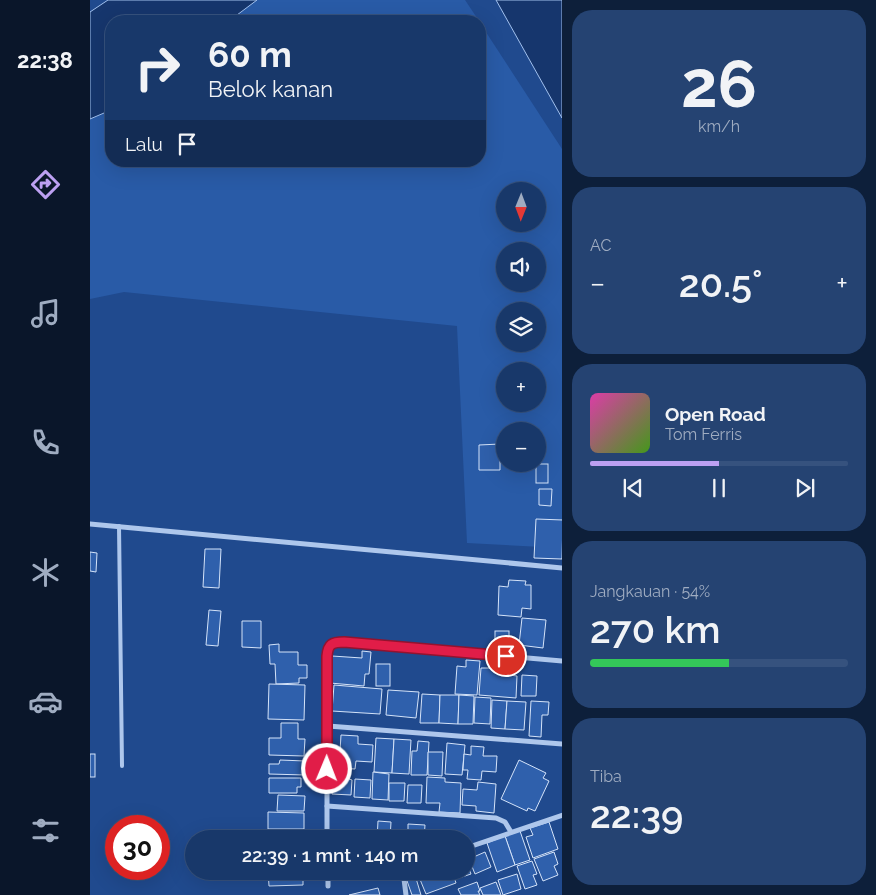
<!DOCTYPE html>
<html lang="id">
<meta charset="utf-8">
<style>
body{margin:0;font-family:Raleway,sans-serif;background:#254372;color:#f1f3f6;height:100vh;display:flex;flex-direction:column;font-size:19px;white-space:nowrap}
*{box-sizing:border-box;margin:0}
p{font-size:16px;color:#9facc1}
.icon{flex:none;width:28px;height:28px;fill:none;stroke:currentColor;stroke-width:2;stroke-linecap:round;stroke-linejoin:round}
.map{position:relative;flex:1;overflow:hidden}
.sheet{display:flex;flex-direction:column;gap:10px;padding:10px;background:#0d1f3a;width:314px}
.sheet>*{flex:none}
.hud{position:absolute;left:15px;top:15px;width:381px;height:152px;border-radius:20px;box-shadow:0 5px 20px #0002,0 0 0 1px #36527e;background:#18386a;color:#f1f3f6;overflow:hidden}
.needle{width:32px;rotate:181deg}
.tools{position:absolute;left:406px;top:182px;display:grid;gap:10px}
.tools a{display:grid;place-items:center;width:50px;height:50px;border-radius:50%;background:#18386a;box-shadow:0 5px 20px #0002,0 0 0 1px #36527e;font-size:25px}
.speed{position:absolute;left:15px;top:815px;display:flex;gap:10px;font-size:25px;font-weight:700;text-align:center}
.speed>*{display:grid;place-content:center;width:65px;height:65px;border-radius:50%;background:#18386a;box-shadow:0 5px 20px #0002,0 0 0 1px #36527e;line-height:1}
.speed .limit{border:8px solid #d22;background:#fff;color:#111}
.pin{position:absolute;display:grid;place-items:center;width:42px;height:42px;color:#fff;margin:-21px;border:2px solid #fff;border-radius:50%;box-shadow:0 1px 5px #0007}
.me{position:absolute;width:55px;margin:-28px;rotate:1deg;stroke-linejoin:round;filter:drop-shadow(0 0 4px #0008)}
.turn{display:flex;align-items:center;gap:18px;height:105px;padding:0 20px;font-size:22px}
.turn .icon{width:65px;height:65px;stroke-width:2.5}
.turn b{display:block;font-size:35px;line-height:42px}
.then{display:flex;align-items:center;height:48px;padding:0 20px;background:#0003;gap:10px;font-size:19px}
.big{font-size:38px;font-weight:600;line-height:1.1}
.sheet .tile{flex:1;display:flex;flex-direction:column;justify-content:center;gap:8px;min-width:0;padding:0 18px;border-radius:20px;background:#254372}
.sheet .dial{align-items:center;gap:0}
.dial b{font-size:65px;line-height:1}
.song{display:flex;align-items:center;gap:15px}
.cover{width:60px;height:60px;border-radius:8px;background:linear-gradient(135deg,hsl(320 70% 55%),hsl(100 70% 35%))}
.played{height:5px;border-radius:2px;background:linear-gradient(90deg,#bca0f2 50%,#36527e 50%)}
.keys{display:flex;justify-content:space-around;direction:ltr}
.heat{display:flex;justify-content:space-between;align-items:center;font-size:28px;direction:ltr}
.charge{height:8px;border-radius:4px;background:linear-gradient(90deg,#34c759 54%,#36527e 0)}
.trip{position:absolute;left:95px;top:830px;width:290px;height:50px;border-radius:25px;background:#18386a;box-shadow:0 5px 20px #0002,0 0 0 1px #36527e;font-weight:600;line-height:50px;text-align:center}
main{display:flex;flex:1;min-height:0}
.tabs{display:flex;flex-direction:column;width:90px;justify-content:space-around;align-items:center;background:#0a162a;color:#9facc1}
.tabs .icon{width:35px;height:35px}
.tabs .selected{color:#bca0f2}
.tabs b{font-size:22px;color:#f1f3f6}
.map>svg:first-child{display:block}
.green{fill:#295ba7;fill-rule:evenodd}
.water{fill:#16366d;stroke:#a2c1ee}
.building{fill:#2f60ac;stroke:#d4e3f9}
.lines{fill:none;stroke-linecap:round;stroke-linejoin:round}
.service{stroke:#aec7ec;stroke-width:4}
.minor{stroke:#aec7ec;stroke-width:5}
.route-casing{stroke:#92132f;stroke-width:12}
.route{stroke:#e11d48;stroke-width:9}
</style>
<main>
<nav class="tabs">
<b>22:38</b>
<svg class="icon selected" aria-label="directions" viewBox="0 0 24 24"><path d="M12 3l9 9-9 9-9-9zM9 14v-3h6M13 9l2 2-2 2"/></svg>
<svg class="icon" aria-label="music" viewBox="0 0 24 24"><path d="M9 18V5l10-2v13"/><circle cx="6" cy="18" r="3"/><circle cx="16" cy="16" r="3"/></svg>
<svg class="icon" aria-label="phone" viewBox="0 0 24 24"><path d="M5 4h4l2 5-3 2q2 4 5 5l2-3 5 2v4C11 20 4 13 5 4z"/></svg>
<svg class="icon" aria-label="climate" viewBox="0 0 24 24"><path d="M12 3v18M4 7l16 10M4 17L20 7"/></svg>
<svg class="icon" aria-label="car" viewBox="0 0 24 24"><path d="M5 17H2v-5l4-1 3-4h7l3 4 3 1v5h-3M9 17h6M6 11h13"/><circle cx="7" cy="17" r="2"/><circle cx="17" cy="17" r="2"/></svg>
<svg class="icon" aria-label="filters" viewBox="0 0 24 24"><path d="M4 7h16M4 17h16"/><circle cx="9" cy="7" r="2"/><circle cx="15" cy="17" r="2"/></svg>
</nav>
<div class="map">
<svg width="473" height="895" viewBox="0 0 473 895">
<rect width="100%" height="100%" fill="#204a8e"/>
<g class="green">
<path d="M167,0h208l14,21h-255z"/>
<path d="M390,23l82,126v399l-95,-5 -10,-217 -333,-34 -34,7v-189l21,-14v65h369zM415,191h33v33h-33zM415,251h33v33h-33zM415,311h33v33h-33zM415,371h33v33h-33zM415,431h33v33h-33z"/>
</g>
<g class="water">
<path d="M18,0h149l-28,21h-118v89l-21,9v-107z"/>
<path d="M406,0h66v118z"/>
</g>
<g class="building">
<path d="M410,444v26h-21v-25z"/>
<rect x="446" y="464" width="12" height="19"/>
<path d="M449,489h13l-1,17 -12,-1z"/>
<path d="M446,519l27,1 -1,39 -28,-1z"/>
<path d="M115,549h16l-2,39 -16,-1z"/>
<path d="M0,552l7,1 -1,19 -6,-1z"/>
<path d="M419,580l17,1 -1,4h6v24l-9,-1 -1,9 -23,-2 1,-29 9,1z"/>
<path d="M119,610l12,1 -3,35 -12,-1z"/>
<path d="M432,618l24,2 -3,28 -24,-3z"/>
<path d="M152,621h19v27l-19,-1z"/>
<rect x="405" y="631" width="14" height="13"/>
<path d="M189,644v8h19v13h9v13h-8v5l-23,1 -1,-20h-5l-1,-19z"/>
<path d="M272,651l9,1 -2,22h-4l-1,12 -34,-3 2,-27 30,2z"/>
<path d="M376,660l14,1 -3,34 -22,-1 2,-28 9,1z"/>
<rect x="286" y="664" width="14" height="22"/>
<path d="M400,664l12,1v9l15,2 -1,22 -37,-3 2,-27h9z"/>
<path d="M432,675l15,1 -1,20h-15z"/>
<path d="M179,684l36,1 -1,35 -36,-1z"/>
<path d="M244,685l48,4 -2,25 -48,-3z"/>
<path d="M298,690l31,2 -3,26 -30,-3z"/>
<path d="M332,694l18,1 -1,28h-19z"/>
<path d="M350,695h19l-1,29 -19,-1z"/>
<path d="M369,695l15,1 -1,28h-15z"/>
<path d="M385,697l16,1 -1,26 -16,-1z"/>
<path d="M402,700l15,1 -2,28 -14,-1z"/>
<path d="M417,701l19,1 -2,28 -19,-1z"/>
<path d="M441,701l18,1 -1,13h-6l-1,22 -12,-1z"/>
<path d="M191,723h17v16h7l-1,17 -35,-1v-17h12z"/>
<path d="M251,735l17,1v8l15,1 -1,17 -16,-1 -1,8 -16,-1z"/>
<path d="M286,738l18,1 -2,34 -18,-1z"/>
<path d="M304,739l17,1 -2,34 -17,-1z"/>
<path d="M328,741l11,1 -2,33h-16l1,-24h5z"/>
<path d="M357,743l18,2 -3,30 -17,-1z"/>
<path d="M381,746l13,1 -1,9h14l-1,16 -14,-1 -1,9 -14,-1 1,-9h-5l1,-16 7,1z"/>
<path d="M338,752h15l-1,24 -14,-1z"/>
<rect x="0" y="754" width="5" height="23"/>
<path d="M190,760l25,1v14l-36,-1v-10h10z"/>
<path d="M429,760l27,13 -3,5 6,3 -14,30 -7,-3 -1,3 -26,-12z"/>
<path d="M245,769l15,2 -1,8 3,1 -1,15 -19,-1z"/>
<path d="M283,772l16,2 -1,26 -16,-1z"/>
<path d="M337,777l18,1v4l16,1 -1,30 -21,-1 1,-9h-14z"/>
<path d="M179,778h32v9h-4v6h-28z"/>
<path d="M265,779l16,1 -1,18 -16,-1z"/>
<path d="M388,782l18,2 -2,29 -18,-2v-5l-14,-1 1,-16 14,1z"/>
<path d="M299,783h16l-1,18h-15z"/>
<path d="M318,785h14l-1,18h-14z"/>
<path d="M188,795l27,1 -1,15h-27z"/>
<path d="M178,812l36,1v16h-36z"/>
<path d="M288,821l13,1 -1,17h-13z"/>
<path d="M459,822l9,27 -25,9 -7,-21 7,-2 -3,-7z"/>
<path d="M318,824l17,1 -1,14h-30v-5l14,1z"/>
<path d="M250,830l32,1v8h-33z"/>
<path d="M214,831v8h-27v-7z"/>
<path d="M430,831l10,29 -15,5 -10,-29z"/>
<path d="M415,836l10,29 -18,7 -10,-29z"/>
<path d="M395,852l6,15 -16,7 -6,-15z"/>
<path d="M464,852l4,12 -4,2 4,9 -15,6 -9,-22z"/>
<path d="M442,861l5,13 -4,1 4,10 -12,4 -8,-23z"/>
<path d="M376,862l5,12 -15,5 -3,-8h13z"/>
<path d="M178,871h35v14l-34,1z"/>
<path d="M342,871h20l4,12 -30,11 -7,-17z"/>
<path d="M427,874l4,15 -18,6 -5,-15z"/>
<path d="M325,875l6,20h-9l-6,-17z"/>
<path d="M387,882l3,9h-2l2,4h-19l-3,-6z"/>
<path d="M406,882l5,13h-18l-3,-7z"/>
<path d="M288,888l2,7h-31z"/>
</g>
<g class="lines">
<path class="service" d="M29,526l3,240"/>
<g class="minor">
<path d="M0,524l473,44"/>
<path d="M238,726l235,18"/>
<path d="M237,806l169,12 9,4 6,10"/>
<path d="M237,839v-183l3,-11 14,-3 219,19"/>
<path d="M376,848l97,-33"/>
<path d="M238,871v15"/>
<path d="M316,871l-2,8 2,16"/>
</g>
</g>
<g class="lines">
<g class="route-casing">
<path id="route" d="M237,769v-113c1,-12 5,-14 17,-14l162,14"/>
</g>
<use href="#route" class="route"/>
</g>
</svg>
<div class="tools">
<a><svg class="needle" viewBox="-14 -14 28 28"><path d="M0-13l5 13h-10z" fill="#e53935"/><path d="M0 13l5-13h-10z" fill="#9facc1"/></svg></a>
<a><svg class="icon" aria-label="sound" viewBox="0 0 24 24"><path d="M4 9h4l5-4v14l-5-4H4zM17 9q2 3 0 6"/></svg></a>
<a><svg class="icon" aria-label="layers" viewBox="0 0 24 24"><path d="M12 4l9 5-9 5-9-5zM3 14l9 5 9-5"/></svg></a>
<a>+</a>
<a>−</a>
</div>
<div class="speed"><div class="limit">30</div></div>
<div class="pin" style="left:416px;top:656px;background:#d93025"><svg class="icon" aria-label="arrive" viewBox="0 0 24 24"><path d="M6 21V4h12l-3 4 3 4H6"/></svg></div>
<svg class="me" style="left:237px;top:769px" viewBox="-20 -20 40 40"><circle r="17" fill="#e11d48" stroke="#fff" stroke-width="3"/><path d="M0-11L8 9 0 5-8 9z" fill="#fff"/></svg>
<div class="trip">22:39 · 1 mnt · 140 m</div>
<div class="hud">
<div class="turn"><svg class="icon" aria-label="right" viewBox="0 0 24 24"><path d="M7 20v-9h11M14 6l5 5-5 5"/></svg><div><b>60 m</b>Belok kanan</div></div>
<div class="then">Lalu<svg class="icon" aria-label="arrive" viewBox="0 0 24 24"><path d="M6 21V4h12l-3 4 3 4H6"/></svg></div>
</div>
</div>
<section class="sheet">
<div class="tile dial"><b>26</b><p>km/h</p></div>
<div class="tile"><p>AC</p>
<div class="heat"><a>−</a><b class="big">20.5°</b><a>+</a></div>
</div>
<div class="tile">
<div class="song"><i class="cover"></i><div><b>Open Road</b><p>Tom Ferris</p></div></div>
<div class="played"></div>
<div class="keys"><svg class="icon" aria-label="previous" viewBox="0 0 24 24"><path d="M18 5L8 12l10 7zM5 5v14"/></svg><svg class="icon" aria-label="pause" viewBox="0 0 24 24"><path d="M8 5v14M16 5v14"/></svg><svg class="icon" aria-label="next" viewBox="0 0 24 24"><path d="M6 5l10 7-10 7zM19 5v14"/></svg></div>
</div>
<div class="tile"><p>Jangkauan · 54%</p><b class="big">270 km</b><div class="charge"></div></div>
<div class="tile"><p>Tiba</p><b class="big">22:39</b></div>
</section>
</main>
